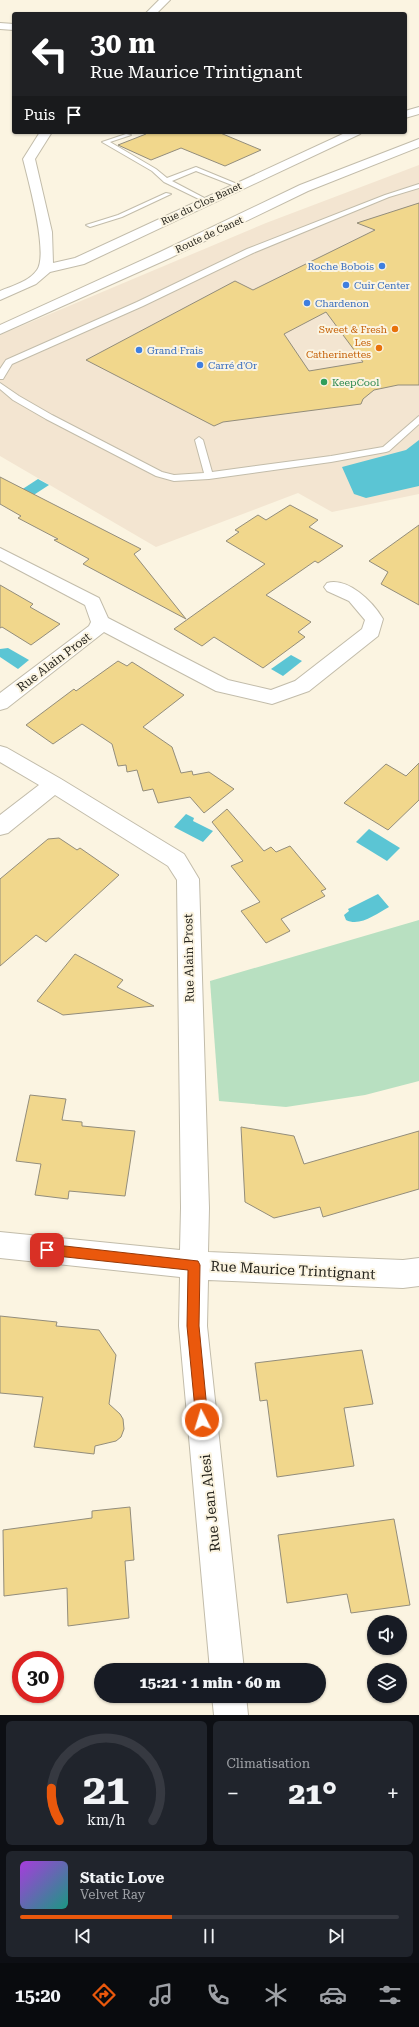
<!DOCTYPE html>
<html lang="fr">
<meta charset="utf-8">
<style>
body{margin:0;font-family:"Roboto Serif",serif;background:#20242c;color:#f1f3f6;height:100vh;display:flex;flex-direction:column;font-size:15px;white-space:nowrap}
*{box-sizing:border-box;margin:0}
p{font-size:13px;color:#9ea1a6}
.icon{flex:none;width:22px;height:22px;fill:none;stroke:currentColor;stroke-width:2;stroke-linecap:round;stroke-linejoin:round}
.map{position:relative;height:1715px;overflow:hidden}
.details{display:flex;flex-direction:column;gap:6px;padding:6px;background:#0d0f14;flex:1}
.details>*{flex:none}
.hud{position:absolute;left:12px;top:12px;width:395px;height:122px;border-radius:4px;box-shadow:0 1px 3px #0004;background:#202124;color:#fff;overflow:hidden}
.fabs{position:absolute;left:367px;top:1615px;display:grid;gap:8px}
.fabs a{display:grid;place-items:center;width:40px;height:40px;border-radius:50%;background:#171b24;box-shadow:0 1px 3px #0004;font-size:20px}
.speed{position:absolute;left:12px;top:1651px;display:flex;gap:8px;font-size:20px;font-weight:700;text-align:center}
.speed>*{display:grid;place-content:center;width:52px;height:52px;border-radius:50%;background:#171b24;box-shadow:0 1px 3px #0004;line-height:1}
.speed .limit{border:6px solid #d22;background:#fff;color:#111}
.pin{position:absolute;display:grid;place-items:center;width:34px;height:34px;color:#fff;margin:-17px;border-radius:8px;box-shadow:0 2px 6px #0006}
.me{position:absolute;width:44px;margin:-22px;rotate:355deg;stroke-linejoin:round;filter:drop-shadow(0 0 3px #0008)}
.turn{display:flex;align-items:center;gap:14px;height:84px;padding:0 12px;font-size:18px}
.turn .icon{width:52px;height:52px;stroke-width:2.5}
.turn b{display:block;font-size:28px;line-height:34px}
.then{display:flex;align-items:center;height:38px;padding:0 12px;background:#0003;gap:8px;font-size:15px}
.big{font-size:30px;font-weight:800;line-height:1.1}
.details .widget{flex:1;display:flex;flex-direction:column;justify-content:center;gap:6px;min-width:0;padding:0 14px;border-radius:6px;background:#20242c}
.details .dial{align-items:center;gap:0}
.dial svg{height:104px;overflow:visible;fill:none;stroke:#363941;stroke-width:7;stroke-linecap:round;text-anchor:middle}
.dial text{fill:#f1f3f6;stroke:none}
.song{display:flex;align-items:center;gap:12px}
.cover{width:48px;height:48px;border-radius:6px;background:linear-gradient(135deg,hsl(280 70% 55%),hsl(170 70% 35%))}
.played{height:4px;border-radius:2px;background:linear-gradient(90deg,#ea580c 40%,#363941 40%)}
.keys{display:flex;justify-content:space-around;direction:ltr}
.heat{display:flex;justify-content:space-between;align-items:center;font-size:22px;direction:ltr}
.details .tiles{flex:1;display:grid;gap:6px;grid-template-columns:1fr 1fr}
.widget:last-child{grid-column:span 2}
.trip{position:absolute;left:94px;top:1663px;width:232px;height:40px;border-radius:20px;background:#171b24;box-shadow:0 1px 3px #0004;font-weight:800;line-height:40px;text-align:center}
.tabs{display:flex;height:64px;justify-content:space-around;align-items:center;background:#090b0e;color:#9ea1a6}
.tabs .icon{width:28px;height:28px}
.tabs .selected{color:#ea580c}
.tabs b{font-size:18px;color:#f1f3f6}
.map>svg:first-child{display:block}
.commercial{fill:#f3e5d1}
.green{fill:#b8e0c1}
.water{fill:#5bc5d4}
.building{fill:#f1d78c;stroke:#938d7b;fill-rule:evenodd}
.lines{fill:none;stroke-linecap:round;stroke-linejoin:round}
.service-casing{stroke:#c2bcaa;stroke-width:2}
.minor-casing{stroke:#c2bcaa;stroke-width:2}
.secondary-casing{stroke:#c2bcaa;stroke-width:2}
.service{fill:#fff;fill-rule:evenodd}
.minor{fill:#fff;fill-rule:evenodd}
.secondary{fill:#fff;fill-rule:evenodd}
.route{fill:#ea580c;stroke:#983908}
.shop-dot{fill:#3f7fe0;stroke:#fbf4e1;stroke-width:1.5}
.food-dot{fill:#e8710a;stroke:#fbf4e1;stroke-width:1.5}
.leisure-dot{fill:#2e9e5b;stroke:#fbf4e1;stroke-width:1.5}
.labels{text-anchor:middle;stroke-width:4;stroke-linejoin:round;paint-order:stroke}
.far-street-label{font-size:10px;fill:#27251e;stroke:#fbf4e1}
.far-shop-label{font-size:10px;fill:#366cbe;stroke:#fbf4e1;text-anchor:start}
.far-food-label{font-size:10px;fill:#c56008;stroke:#fbf4e1;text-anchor:end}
.far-leisure-label{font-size:10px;fill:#27864d;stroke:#fbf4e1;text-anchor:start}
.street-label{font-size:12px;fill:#27251e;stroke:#fbf4e1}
.near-street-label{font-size:14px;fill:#27251e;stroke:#fbf4e1}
</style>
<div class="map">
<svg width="419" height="1715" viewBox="0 0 419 1715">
<rect width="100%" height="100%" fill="#fbf4e1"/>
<path class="commercial" d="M419,165v329l-87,18 -34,-19 -142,54 -156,-91v-121l266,-112z"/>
<path class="green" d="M419,920v161l-54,14 -79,12 -67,-6 -9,-120z"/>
<g class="water">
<path d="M419,440v46l-53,12 -12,-4 -12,-27 64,-17z"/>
<path d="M38,479l11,6 -20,13 -11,-6z"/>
<path d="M8,648l21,12 -11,9 -18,-12v-8z"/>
<path d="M291,655l11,6 -19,15 -12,-7z"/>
<path d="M186,814l8,4 -1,3 20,10 -10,11 -29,-15z"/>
<path d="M369,829l31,19 -13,13 -31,-19z"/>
<path d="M378,894l11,13c-13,7 -29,20 -43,13l-2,-5 5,-4 -1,-2z"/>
</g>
<g class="building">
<path d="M145,132h73l43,18 -36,16 -44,-18 -30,12 -33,-15 28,-11z"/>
<path d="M419,203v182h-21l-24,5 -11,9 -2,5 -138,18 -9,4 -128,-66 149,-79 18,9 122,-60 -18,-7zM326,312l37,50 -54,9 -25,-37z"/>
<path d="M0,477l141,72 -7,5 52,65 -103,-55 6,-5 -35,-19 4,-1 -40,-21 3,-2 -21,-12z"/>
<path d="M290,505l28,15 -9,7 34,19 -25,17 -3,-2 -49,34 45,27 -13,10 7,5 -42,31 -49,-31 -12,9 -28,-17 91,-65 -39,-23 13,-9 -4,-2 23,-15 8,5z"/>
<path d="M419,525v80l-38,-21 7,-12 -19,-11z"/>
<path d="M0,585l33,19 -3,3 30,17 -29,21 -29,-18 -2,1z"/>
<path d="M118,661l9,5 5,-4 52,33 -41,32 29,20 9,26 11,-2 1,4 16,-3 25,17 -30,24 -14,-16 -32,6 -5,-14 -10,2 -6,-21 -10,2 -1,-7 -8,1 -6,-22 -30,-20 -29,20 -27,-19 48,-36 2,2z"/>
<path d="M419,763v37l-31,30 -44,-27 42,-39 20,12z"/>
<path d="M227,809l37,42 7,-4 5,5 14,-6 36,43 -5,2 4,5 -44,23 9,12 -24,12 -25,-32 19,-9 -29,-36 12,-5 -31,-39z"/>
<path d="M59,838l18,12 3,-2 39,27 -73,67 -10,-7 -36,31v-87l48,-40z"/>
<path d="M75,954l48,26 -6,7 37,19 -91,9 -26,-14z"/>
<path d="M30,1095l36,4 -4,21 20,2v4l53,5 -10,65 -56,-5 -1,8 -33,-4 6,-31 -25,-3z"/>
<path d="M241,1127l53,9 10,28 115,-33v58l-96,28 -3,-10 -46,11 -29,-16z"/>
<path d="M0,1316l57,6 -1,4 43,4 17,25 -7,49 11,10 3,5 1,10 -3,8 -5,4 -21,5 -1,8 -60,-7 9,-50 -43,-4z"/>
<path d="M362,1350l11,54 -29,4 10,58 -77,11 -10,-77 -7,1 -5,-38z"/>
<path d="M130,1507l4,53 -9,1 4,57 -61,8 -1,-38 -63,8 -1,-66 89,-12v-7z"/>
<path d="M394,1519l16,86 -59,8 -4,-19 -60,9 -9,-68z"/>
</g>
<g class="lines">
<g class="service-casing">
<g id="service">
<path d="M126,134l5,1 -21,7 46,27 11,9 29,-11 46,19 -5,1 -41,-16 -24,10 38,20 -5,1 -41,-20 -12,-11 -50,-29z"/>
<path d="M419,184v4l-30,9 -136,56 -110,53 -131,58 -9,15h-3v-10l6,-9 131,-58 110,-53 138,-54z"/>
<path d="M166,193l5,1 -49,23 -32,10 -4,-2 32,-10z"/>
<path d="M0,383l19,13 33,19 110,57 12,3 30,-2 -9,-33 4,-3 4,3 9,32 119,-16 52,-9 36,-31v8l-30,27 -3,1 -55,10 -122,17 -35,2 -18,-5 -110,-57 -33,-19 -13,-11z"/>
</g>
</g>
<g class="minor-casing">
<g id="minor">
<path d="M159,0h11l-14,14h-11z"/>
<path d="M0,23l14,1v6l-14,-1z"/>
<path d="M419,107v7l-14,4v-7z"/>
<path d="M40,132h12l-17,27 17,73 1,31 22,-5 272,-126h15l-2,2 -276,130 -34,8 -14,12 -36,16v-9c12,-5 30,-10 37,-21 12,-16 -9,-91 -14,-111z"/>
<path d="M0,548l99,50 9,20 120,62 43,10 24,-9 67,-52 3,-9 -16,-19 -22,-10 -3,-4 3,-4c21,-6 46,19 56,36l-5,17 -69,55 -37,13 -56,-13 -112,-59 -97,76 -7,2v-17l89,-67 2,-4 -6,-17 -85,-45z"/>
<path d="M0,746l7,2 54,31 123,75 15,25 10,329 -1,44 195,8 16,-2v28l-16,2 -195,-8 -1,46 37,344h-34l-31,-344 1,-49 -180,-19v-26l180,18 1,-42 -4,-328 -9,-14 -113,-71 -47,38 -8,2v-20l39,-30 -39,-23z"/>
<path d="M212,1696h34l2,19h-34z"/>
</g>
</g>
<g class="secondary-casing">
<path id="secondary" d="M419,139v8l-111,44 -138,67 -170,76v-9l160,-73 140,-67z"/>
</g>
<use href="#service" class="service"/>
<use href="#minor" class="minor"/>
<use href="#secondary" class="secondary"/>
</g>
<path class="route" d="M47,1244l151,17 2,4 -1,61 9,94 -2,4 -4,2 -4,-2 -2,-4 -9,-94 1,-56 -141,-15 -4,-1 -1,-4 1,-4z"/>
<g class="shop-dot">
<circle cx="382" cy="266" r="4"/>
<circle cx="346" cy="285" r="4"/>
<circle cx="307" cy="303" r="4"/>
<circle cx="139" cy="350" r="4"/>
<circle cx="200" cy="365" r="4"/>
</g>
<g class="food-dot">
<circle cx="395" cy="329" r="4"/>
<circle cx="379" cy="348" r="4"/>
</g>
<circle class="leisure-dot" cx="324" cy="382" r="4"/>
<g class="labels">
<g class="far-street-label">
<text transform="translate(201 203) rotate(-25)" y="4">Rue du Clos Banet</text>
<text transform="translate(209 234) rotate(-25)" y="4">Route de Canet</text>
</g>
<g class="far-shop-label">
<text x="374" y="270" text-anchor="end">Roche Bobois</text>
<text x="354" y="289">Cuir Center</text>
<text x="315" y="307">Chardenon</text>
<text x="147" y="354">Grand Frais</text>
<text x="208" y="369">Carré d'Or</text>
</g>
<g class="far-food-label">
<text x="387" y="333">Sweet &amp; Fresh</text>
<text x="371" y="346">Les<tspan x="371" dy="12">Catherinettes</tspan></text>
</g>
<g class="far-leisure-label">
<text x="332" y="386">KeepCool</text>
</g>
<g class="street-label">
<text transform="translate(54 662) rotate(-37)" y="4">Rue Alain Prost</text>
<text transform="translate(189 958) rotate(-91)" y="4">Rue Alain Prost</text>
</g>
<g class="near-street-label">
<text transform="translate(293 1270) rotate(3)" y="5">Rue Maurice Trintignant</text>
<text transform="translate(210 1503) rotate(-96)" y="5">Rue Jean Alesi</text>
</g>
</g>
</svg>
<div class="fabs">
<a><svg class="icon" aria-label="sound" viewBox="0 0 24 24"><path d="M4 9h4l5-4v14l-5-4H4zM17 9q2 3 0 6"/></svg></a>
<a><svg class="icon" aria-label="layers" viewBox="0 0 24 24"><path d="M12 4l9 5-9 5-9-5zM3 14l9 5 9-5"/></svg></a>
</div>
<div class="speed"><div class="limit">30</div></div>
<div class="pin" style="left:47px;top:1250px;background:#d93025"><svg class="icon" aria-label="arrive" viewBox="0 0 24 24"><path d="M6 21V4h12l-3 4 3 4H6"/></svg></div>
<svg class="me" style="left:202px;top:1420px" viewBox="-20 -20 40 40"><circle r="17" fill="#ea580c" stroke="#fff" stroke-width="3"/><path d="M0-11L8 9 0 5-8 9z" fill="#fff"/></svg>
<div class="trip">15:21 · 1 min · 60 m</div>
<div class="hud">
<div class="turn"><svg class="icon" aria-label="left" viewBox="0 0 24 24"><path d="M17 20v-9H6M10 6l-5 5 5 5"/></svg><div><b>30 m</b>Rue Maurice Trintignant</div></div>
<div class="then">Puis<svg class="icon" aria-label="arrive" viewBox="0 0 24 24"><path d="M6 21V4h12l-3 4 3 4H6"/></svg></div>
</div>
</div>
<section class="details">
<div class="tiles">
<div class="widget dial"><svg viewBox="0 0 100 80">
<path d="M14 69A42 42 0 1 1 86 69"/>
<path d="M14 69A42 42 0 0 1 8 44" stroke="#ea580c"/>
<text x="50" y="56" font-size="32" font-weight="700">21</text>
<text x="50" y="72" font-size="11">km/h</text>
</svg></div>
<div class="widget"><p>Climatisation</p>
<div class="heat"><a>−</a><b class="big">21°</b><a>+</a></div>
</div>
<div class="widget">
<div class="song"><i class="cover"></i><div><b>Static Love</b><p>Velvet Ray</p></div></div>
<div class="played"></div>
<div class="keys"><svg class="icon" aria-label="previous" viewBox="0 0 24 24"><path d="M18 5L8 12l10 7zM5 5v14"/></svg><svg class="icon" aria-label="pause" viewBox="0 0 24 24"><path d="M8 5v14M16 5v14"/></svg><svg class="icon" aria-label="next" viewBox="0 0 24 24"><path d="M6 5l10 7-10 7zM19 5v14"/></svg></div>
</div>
</div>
</section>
<nav class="tabs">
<b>15:20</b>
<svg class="icon selected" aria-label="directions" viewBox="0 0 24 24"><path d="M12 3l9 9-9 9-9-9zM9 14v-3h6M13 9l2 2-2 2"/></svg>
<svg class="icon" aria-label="music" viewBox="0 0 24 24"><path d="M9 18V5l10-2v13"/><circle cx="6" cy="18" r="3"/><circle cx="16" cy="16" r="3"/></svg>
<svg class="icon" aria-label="phone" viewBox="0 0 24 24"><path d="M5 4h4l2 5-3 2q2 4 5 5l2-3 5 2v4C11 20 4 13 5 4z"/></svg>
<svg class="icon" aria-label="climate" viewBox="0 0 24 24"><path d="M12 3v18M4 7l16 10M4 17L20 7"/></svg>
<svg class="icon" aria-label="car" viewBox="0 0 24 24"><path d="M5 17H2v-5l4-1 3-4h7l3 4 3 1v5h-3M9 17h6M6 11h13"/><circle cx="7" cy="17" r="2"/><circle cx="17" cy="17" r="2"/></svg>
<svg class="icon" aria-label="filters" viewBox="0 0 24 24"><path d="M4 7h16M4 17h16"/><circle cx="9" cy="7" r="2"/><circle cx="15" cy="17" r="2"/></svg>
</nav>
